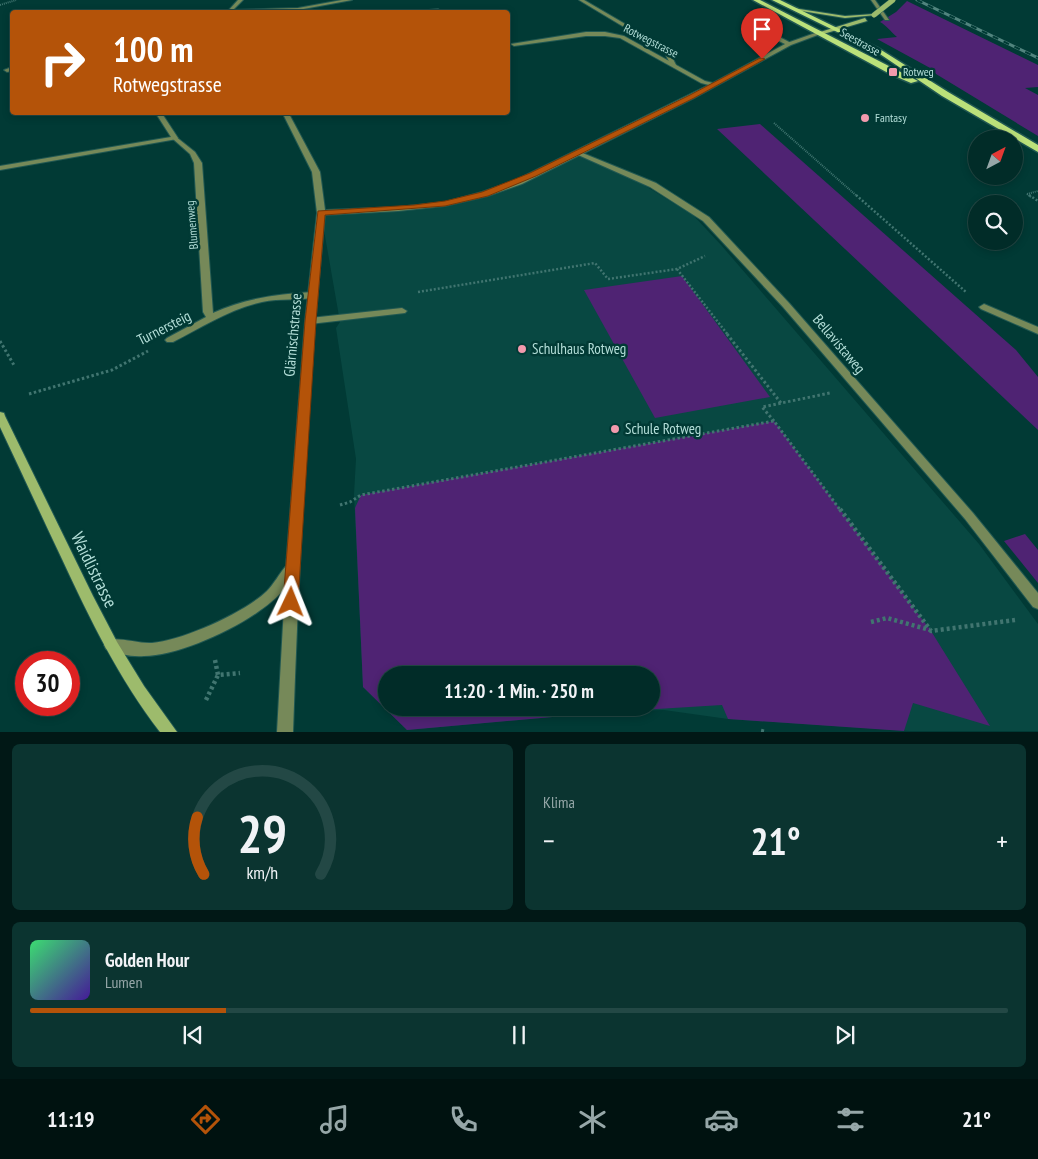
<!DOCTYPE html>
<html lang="de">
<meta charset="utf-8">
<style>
body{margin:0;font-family:"PT Sans Narrow",sans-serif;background:#0b3430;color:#f1f3f6;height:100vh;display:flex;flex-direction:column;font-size:19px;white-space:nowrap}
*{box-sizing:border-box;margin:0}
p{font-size:16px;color:#96a7a8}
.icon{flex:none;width:28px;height:28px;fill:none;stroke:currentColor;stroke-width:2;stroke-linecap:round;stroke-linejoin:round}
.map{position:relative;height:732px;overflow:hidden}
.sheet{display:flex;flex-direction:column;gap:12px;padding:12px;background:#011816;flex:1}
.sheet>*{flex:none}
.guide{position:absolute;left:10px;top:10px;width:500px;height:105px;border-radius:5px;box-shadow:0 2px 8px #0003,0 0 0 1px #234845;background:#b45309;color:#fff;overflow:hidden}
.needle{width:32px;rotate:41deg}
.tools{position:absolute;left:968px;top:130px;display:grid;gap:10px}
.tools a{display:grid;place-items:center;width:55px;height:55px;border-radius:50%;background:#012c28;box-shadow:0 2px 8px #0003,0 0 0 1px #234845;font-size:25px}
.speed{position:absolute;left:15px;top:651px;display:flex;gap:10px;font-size:25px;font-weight:700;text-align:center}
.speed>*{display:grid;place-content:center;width:65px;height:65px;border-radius:50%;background:#012c28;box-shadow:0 2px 8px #0003,0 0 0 1px #234845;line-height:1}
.speed .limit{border:8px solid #d22;background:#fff;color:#111}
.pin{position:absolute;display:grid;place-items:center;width:42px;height:42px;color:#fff;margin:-51px -21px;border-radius:50% 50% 50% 0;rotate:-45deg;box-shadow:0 0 5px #0007}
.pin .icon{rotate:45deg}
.me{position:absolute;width:55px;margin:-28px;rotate:2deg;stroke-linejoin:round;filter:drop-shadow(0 0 4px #0008)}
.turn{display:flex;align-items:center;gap:18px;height:105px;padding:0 20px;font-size:22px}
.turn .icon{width:65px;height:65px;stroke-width:2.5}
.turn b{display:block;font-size:35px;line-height:42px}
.big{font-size:38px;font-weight:700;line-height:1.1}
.sheet .card{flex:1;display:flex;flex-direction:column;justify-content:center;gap:8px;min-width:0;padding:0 18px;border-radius:8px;background:#0b3430}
.sheet .dial{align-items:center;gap:0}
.dial svg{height:130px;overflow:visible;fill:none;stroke:#234845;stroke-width:7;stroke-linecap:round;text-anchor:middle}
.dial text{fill:#f1f3f6;stroke:none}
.song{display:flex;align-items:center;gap:15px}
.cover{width:60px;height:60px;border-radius:8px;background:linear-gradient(135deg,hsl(140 70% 55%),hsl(260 70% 35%))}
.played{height:5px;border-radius:2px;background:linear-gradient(90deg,#b45309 20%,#234845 20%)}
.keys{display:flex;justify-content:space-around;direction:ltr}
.heat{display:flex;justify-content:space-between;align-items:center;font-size:28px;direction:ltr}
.sheet .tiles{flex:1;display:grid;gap:12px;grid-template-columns:1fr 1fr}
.card:last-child{grid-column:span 2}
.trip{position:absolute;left:378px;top:666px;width:282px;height:50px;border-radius:25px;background:#012c28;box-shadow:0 2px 8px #0003,0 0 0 1px #234845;font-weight:700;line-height:50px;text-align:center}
.menu{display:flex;height:80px;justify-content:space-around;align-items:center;background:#001210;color:#96a7a8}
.menu .icon{width:35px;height:35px}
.menu .active{color:#b45309}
.menu b{font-size:22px;color:#f1f3f6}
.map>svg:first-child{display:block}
.built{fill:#084842;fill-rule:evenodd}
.green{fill:#4f2373;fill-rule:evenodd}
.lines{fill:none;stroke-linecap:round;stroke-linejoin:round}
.lane-casing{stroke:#215852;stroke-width:2}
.street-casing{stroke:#215852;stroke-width:2}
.secondary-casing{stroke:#215852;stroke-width:2}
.primary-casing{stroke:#215852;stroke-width:3}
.path-far3{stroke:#417570;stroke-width:2;stroke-dasharray:1 1;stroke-linecap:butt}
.path-far2{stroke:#417570;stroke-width:2.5;stroke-dasharray:2 2;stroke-linecap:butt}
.path-far1{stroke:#417570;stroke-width:3;stroke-dasharray:2.5 2.5;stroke-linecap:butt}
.path{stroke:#417570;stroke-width:4.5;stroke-dasharray:3 3;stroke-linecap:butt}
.lane{fill:#768959;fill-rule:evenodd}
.street{fill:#768959;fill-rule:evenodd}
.secondary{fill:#9dbb6c;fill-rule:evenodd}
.primary{fill:#bbe17a;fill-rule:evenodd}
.rail-casing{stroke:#51847e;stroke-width:3}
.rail{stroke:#013a35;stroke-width:2;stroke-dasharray:6;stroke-linecap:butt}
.secondary-bridge-casing{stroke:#215852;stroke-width:6;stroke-linecap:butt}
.secondary-bridge{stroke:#9dbb6c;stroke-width:5}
.route{fill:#b45309;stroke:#753606}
.poi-dot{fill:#f29aad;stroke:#013a35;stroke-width:2}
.labels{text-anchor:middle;stroke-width:5;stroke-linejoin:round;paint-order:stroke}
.far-street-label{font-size:12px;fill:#b3ded8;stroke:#013a35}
.far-poi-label{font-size:12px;fill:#b3ded8;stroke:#013a35;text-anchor:start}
.street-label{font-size:15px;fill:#b3ded8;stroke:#013a35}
.poi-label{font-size:15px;fill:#b3ded8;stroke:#013a35;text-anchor:start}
.near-street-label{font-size:18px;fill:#b3ded8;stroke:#013a35}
</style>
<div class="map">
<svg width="1038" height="732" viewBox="0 0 1038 732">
<rect width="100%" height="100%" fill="#013a35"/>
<path class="built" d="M575,154l64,28 54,33 28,30 258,299 59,80v107h-129l-181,-12 -64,-9 -56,2 -201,18 -44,-43 -9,-193 2,-35 -20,-131 4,-6 -19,-109 124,-9 40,-10zM386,675h265v33h-265z"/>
<g class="green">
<path d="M907,1l131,64v22l-13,1 13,7v41l-102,-62 -4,-5 -55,-30 20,-2c-6,-5 -11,-12 -17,-15l16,-10z"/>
<path d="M760,124l256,226 22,27v53l-321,-301z"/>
<path d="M682,276l88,121 -115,21 -71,-128z"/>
<path d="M774,421l157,210 59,95 -77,-23 -9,28 -176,-12 -6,-14 -114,7 -201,18 -44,-43 -8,-179 6,-13zM386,675h265v33h-265z"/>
<path d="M1025,534l13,16v33l-34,-42z"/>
</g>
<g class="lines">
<g class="lane-casing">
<g id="lane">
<path d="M342,0h10l-54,10 -68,2 -2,-1 2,-1 68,-2z"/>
<path d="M579,0h5l84,49 8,16 -5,1 -7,-15z"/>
<path d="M871,0h4l14,20h-4z"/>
<path d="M438,9l2,2 -23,1 2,-1z"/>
<path d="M764,29l27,14 1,1 -5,1 -24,-12 -14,2 -3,-2z"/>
<path d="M12,67v4l-5,1 -3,-2z"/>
<path d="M175,136l20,16 7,11 11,150c33,-15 65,-19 100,-21l3,1 1,2 -1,2c-17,4 -36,1 -54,5 -32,7 -60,25 -89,40h-6l-2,-2 2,-2 39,-21 -3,-5 -9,-149 -4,-9 -17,-15 -1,-1z"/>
<path d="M576,152h4l76,31 53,34 80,86 184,210 65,80v16l-5,-2 -68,-88 -182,-212 -80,-86 -53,-34 -74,-33z"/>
<path d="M984,304l54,23v7l-57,-25 -2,-2z"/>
<path d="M402,308l5,3 -2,2 -95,11 -5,-3 5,-3z"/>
</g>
</g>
<g class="street-casing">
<g id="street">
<path d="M238,0h5l-12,12h-4z"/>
<path d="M586,32h19l19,4 81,45 8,2 74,-40 31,-11 5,1 -32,12 -97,53 -172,86 -34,12 -43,10 -47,5 -73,4c-17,172 -26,344 -32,517h-16l8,-144c-24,31 -102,68 -141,68 -12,1 -27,-2 -38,-7l-2,-4 2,-4c11,-5 32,3 46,2 31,-3 92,-30 115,-52 7,-7 12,-17 19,-25l19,-245 12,-108 -5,-41 -30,-60h6l32,60 5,38 73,-3 47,-5 37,-10 34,-12 193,-95 -8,-2 -81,-45 -15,-2h-19l-72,10 -3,-2z"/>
<path d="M155,112h6l17,26 -1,1 -177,31v-4l171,-29z"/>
</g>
</g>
<g class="secondary-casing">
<g id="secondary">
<path d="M793,8l52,8 29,-2 2,1 -31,3 -50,-8z"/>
<path d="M865,18l2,3 -47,14 -3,-2z"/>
<path d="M0,412l4,1 1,3 88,180 24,46 27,44 33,46h-17c-41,-53 -70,-113 -98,-173 -21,-44 -41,-88 -62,-132z"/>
</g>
</g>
<g class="primary-casing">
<g id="primary">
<path d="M753,0h7l158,81 -7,2 -21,-9z"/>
<path d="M772,0h8l98,48 70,44 90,53v7l-96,-56 -68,-46z"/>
</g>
</g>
<g class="path-far3">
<path d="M0,5l16,-5"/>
<path d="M774,123l84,74"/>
<path d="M1027,194l4,3"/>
<path d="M1027,194l11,-3"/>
</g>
<g class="path-far2">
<path d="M856,195l110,97"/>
<path d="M1029,195l9,6"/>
<path d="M677,269l51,66"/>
<path d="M418,292l177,-29 13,16 69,-10 28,-13"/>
</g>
<g class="path-far1">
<path d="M727,334l54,69"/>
<path d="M0,341l15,26"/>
<path d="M29,394l83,-24 36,-19"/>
<path d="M774,421l-12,-14 68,-14"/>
<path d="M340,505l10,-3 11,-7 413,-74 67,90"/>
</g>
<g class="path">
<path d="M840,509l91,122 84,-11"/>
<path d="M871,622l16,-4 43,12"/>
<path d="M215,660l3,15 22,-2"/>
<path d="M206,700l12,-25"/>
<path d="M761,731l5,1"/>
</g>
<use href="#lane" class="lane"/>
<use href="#street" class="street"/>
<use href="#secondary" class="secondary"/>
<use href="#primary" class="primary"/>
<g class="rail-casing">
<path id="rail" d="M917,0l121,58"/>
</g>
<use href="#rail" class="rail"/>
<g class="secondary-bridge-casing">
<path id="secondary-bridge" d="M874,15l19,-15"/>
</g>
<use href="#secondary-bridge" class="secondary-bridge"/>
</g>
<path class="route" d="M760,58l5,1 -71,39 -158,78 -48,20 -43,10 -120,9 -9,106 -18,281 -2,5 -5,1 -6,-1 -2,-5 22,-281 13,-110 96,-6 31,-4 37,-9 48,-19 160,-78z"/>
<g class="poi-dot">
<rect x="888" y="67" width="10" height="10" rx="2.5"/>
<circle cx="865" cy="118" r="5"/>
<circle cx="522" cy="349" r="5"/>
<circle cx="615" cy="429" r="5"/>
</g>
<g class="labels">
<g class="far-street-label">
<text transform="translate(651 41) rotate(27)" y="4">Rotwegstrasse</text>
<text transform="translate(860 42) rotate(29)" y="4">Seestrasse</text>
<text transform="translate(192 225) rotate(-95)" y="4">Blumenweg</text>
</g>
<g class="far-poi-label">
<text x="903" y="76">Rotweg</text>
<text x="875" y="122">Fantasy</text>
</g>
<g class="street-label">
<text transform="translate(164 328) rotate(-27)" y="5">Turnersteig</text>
<text transform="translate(293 335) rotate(-85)" y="5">Glärnischstrasse</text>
<text transform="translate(839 344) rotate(50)" y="5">Bellavistaweg</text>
</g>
<g class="poi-label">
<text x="532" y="354">Schulhaus Rotweg</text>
<text x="625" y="434">Schule Rotweg</text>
</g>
<g class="near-street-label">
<text transform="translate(94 570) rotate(64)" y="6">Waidlistrasse</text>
</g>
</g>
</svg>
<div class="tools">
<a><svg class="needle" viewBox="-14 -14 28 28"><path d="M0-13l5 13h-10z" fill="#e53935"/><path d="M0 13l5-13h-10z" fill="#96a7a8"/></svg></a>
<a><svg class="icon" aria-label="search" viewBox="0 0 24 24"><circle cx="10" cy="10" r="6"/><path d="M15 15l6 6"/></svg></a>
</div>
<div class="speed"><div class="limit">30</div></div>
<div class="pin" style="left:762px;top:59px;background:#d93025"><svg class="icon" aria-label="arrive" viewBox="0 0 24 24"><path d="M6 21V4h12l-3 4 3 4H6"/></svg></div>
<svg class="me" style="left:291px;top:602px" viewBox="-20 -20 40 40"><path d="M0-17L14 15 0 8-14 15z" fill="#b45309" stroke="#fff" stroke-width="4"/></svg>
<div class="trip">11:20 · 1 Min. · 250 m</div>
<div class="guide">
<div class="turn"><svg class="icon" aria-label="right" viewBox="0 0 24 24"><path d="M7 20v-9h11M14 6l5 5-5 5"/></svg><div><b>100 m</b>Rotwegstrasse</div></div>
</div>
</div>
<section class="sheet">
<div class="tiles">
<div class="card dial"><svg viewBox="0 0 100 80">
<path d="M14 69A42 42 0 1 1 86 69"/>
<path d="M14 69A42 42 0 0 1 10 34" stroke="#b45309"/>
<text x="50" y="56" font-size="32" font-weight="700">29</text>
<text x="50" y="72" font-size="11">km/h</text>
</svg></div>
<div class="card"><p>Klima</p>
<div class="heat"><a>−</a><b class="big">21°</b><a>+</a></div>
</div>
<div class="card">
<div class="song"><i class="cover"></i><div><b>Golden Hour</b><p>Lumen</p></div></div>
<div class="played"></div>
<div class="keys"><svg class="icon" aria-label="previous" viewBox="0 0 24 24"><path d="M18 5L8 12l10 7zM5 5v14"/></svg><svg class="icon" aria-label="pause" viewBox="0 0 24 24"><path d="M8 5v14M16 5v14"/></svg><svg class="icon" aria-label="next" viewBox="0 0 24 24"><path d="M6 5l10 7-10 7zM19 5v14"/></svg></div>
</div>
</div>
</section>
<nav class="menu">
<b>11:19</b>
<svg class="icon active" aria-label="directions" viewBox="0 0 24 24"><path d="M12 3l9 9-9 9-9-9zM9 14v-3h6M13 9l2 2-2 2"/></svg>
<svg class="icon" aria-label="music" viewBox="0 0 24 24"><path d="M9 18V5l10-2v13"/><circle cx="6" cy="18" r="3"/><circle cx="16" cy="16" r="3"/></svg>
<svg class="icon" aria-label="phone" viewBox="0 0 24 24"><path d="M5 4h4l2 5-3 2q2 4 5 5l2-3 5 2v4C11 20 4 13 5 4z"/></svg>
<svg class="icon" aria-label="climate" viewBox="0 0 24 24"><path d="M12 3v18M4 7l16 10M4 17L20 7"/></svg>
<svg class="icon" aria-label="car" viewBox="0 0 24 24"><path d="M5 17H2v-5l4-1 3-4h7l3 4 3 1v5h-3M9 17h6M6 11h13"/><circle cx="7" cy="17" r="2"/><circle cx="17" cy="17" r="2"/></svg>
<svg class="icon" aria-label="filters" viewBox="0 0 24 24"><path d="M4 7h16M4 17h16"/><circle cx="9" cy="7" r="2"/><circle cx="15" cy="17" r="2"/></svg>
<b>21°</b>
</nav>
